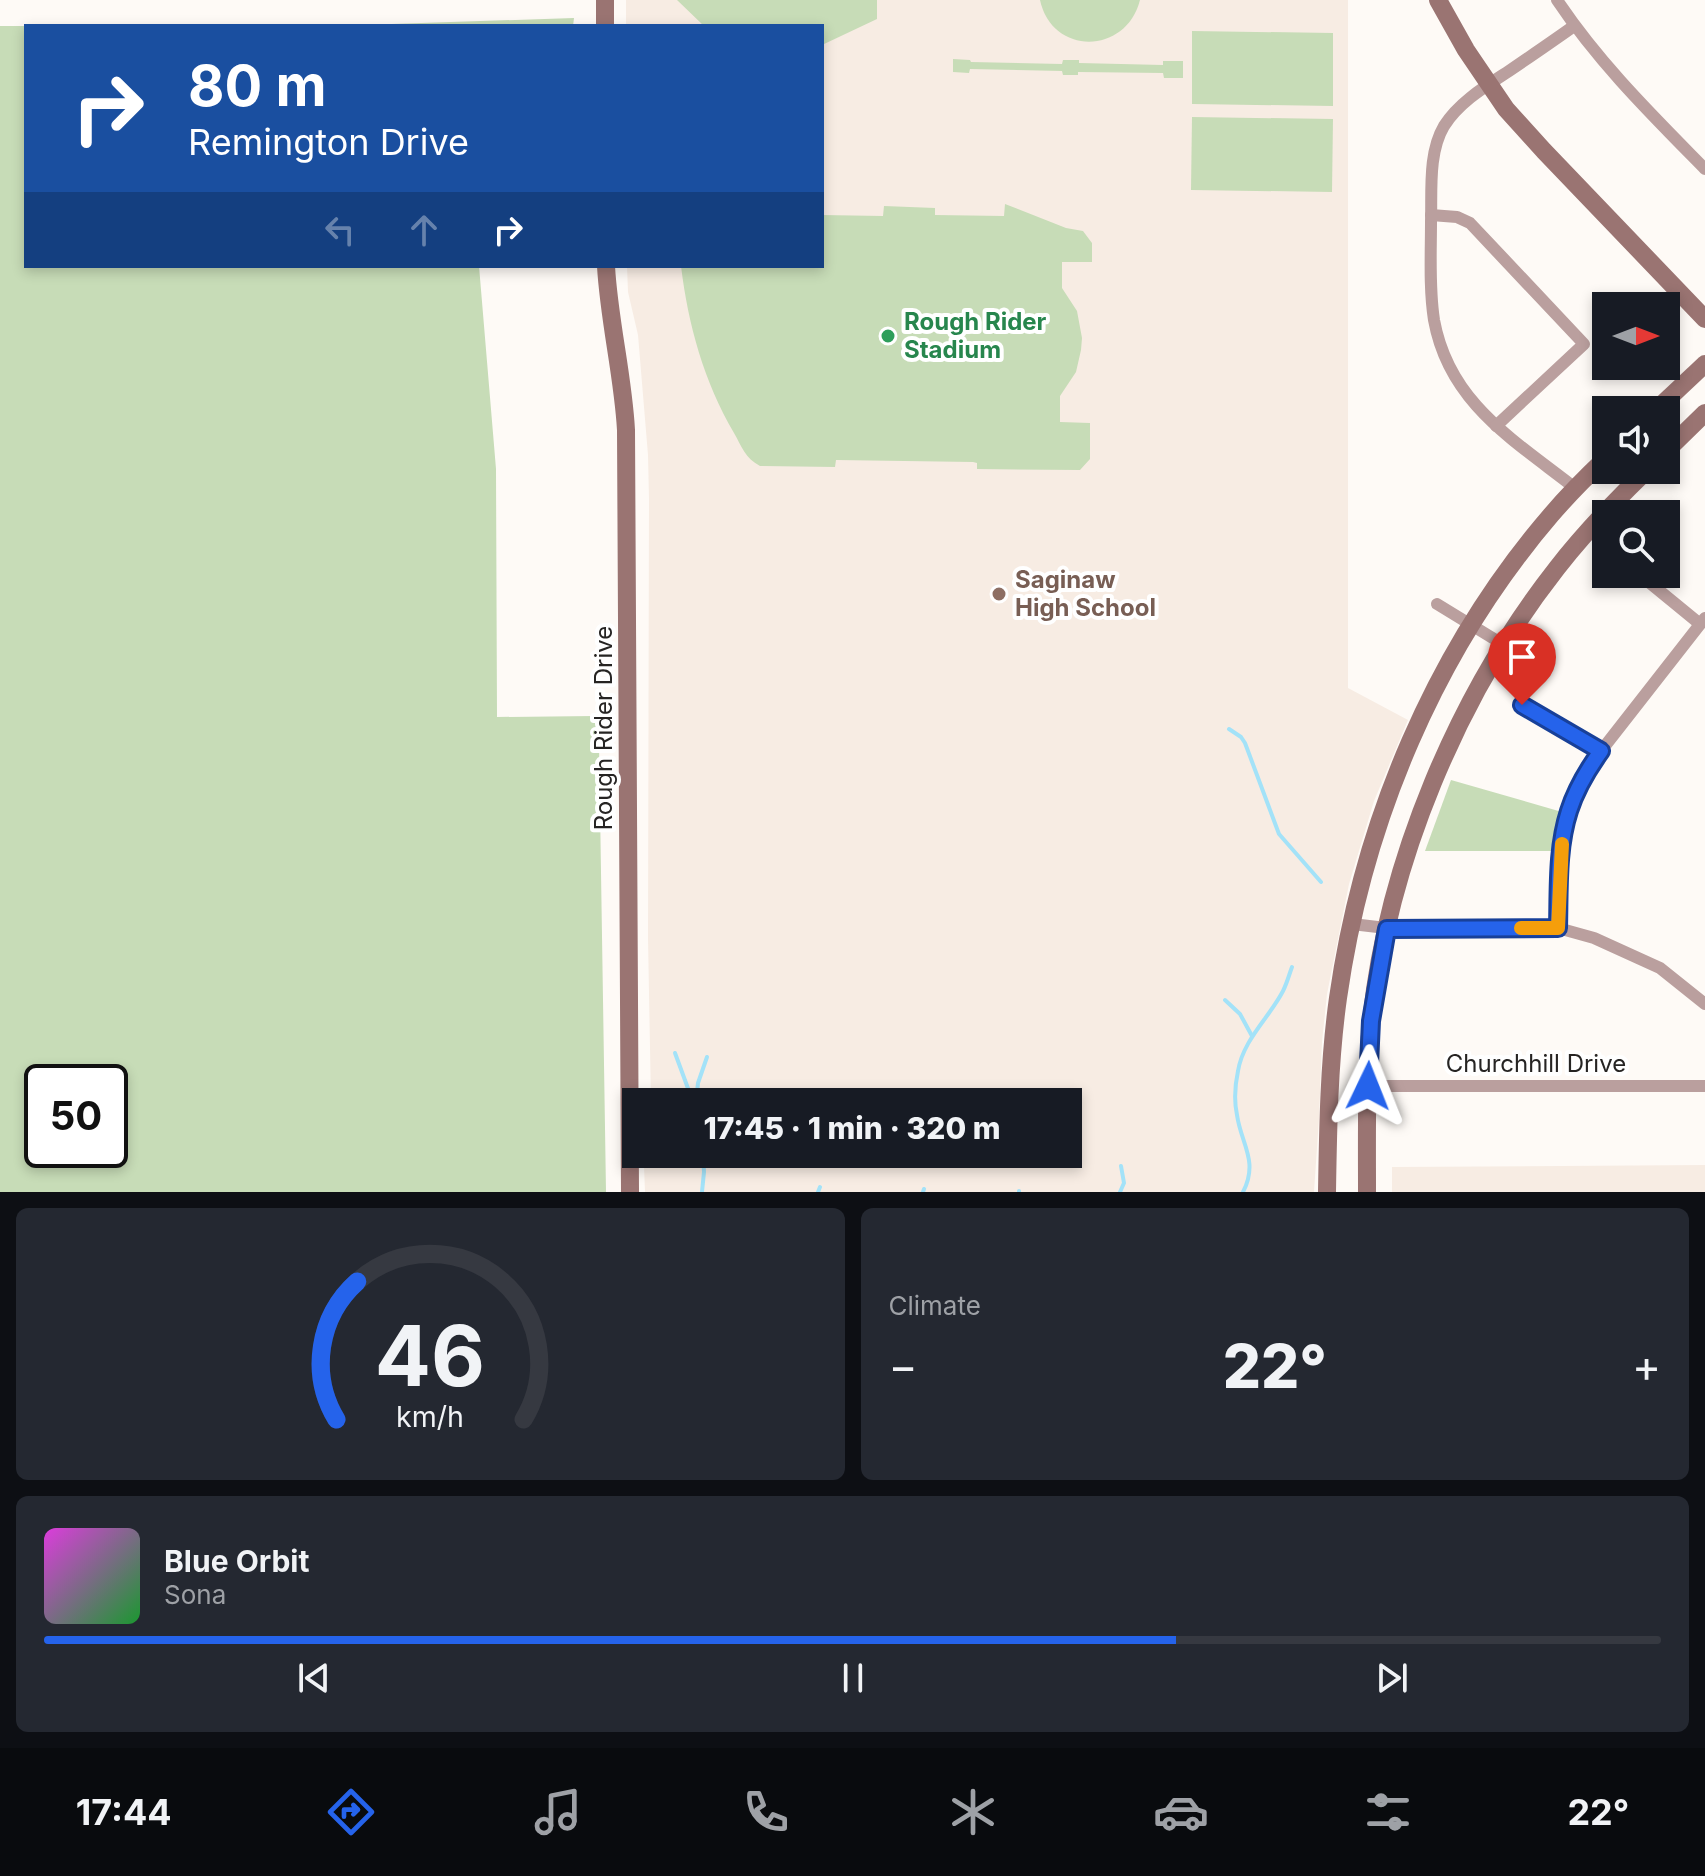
<!DOCTYPE html>
<meta charset="utf-8">
<style>
body{margin:0;font-family:Inter,sans-serif;background:#242831;color:#f1f3f6;height:100vh;display:flex;flex-direction:column;font-size:30px;white-space:nowrap}
*{box-sizing:border-box;margin:0}
p{font-size:26px;color:#9ea1a6}
.icon{flex:none;width:44px;height:44px;fill:none;stroke:currentColor;stroke-width:2;stroke-linecap:round;stroke-linejoin:round}
.map{position:relative;height:1192px;overflow:hidden}
.sheet{display:flex;flex-direction:column;gap:16px;padding:16px;background:#0d0f14;flex:1}
.sheet>*{flex:none}
.hud{position:absolute;left:24px;top:24px;width:800px;height:244px;border-radius:0px;box-shadow:0 4px 12px #0003;background:#1a4fa0;color:#fff;overflow:hidden}
.needle{width:52px;rotate:90deg}
.controls{position:absolute;left:1592px;top:292px;display:grid;gap:16px}
.controls a{display:grid;place-items:center;width:88px;height:88px;border-radius:0px;background:#171b24;box-shadow:0 4px 12px #0003;font-size:40px}
.speed{position:absolute;left:24px;top:1064px;display:flex;gap:16px;font-size:40px;font-weight:700;text-align:center}
.speed>*{display:grid;place-content:center;width:104px;height:104px;border-radius:50%;background:#171b24;box-shadow:0 4px 12px #0003;line-height:1}
.speed .limit{border:4px solid #111;border-radius:12px;background:#fff;color:#111}
.pin{position:absolute;display:grid;place-items:center;width:68px;height:68px;color:#fff;margin:-82px -34px;border-radius:50% 50% 50% 0;rotate:-45deg;box-shadow:0 0 8px #0007}
.pin .icon{rotate:45deg}
.me{position:absolute;width:88px;margin:-44px;rotate:2deg;stroke-linejoin:round;filter:drop-shadow(0 0 6px #0008)}
.turn{display:flex;align-items:center;gap:28px;height:168px;padding:0 32px;font-size:36px}
.turn .icon{width:104px;height:104px;stroke-width:2.5}
.turn b{display:block;font-size:56px;line-height:68px}
.lanes{display:flex;align-items:center;height:76px;padding:0 32px;background:#0003;justify-content:center;gap:40px;direction:ltr}
.lanes .off{opacity:.35}
.big{font-size:60px;font-weight:800;line-height:1.1}
.sheet .widget{flex:1;display:flex;flex-direction:column;justify-content:center;gap:12px;min-width:0;padding:0 28px;border-radius:12px;background:#242831}
.sheet .dial{align-items:center;gap:0}
.dial svg{height:208px;overflow:visible;fill:none;stroke:#363941;stroke-width:7;stroke-linecap:round;text-anchor:middle}
.dial text{fill:#f1f3f6;stroke:none}
.song{display:flex;align-items:center;gap:24px}
.cover{width:96px;height:96px;border-radius:12px;background:linear-gradient(135deg,hsl(300 70% 55%),hsl(130 70% 35%))}
.played{height:8px;border-radius:4px;background:linear-gradient(90deg,#2563eb 70%,#363941 70%)}
.keys{display:flex;justify-content:space-around;direction:ltr}
.heat{display:flex;justify-content:space-between;align-items:center;font-size:44px;direction:ltr}
.sheet .tiles{flex:1;display:grid;gap:16px;grid-template-columns:1fr 1fr}
.widget:last-child{grid-column:span 2}
.trip{position:absolute;left:622px;top:1088px;width:460px;height:80px;border-radius:0px;background:#171b24;box-shadow:0 4px 12px #0003;font-weight:800;line-height:80px;text-align:center}
.tabs{display:flex;height:128px;justify-content:space-around;align-items:center;background:#090b0e;color:#9ea1a6}
.tabs .icon{width:56px;height:56px}
.tabs .selected{color:#2563eb}
.tabs b{font-size:36px;color:#f1f3f6}
.map>svg:first-child{display:block}
.built{fill:#f7ece3}
.green{fill:#c7dcb7;fill-rule:evenodd}
.lines{fill:none;stroke-linecap:round;stroke-linejoin:round}
.stream{stroke:#a3e2f8;stroke-width:4}
.street{stroke:#ba9f9e;stroke-width:12}
.secondary{stroke:#9a7472;stroke-width:18}
.route-casing{stroke:#184099;stroke-width:20}
.route{stroke:#2563eb;stroke-width:14}
.slow{stroke:#f59e0b;stroke-width:14}
.leisure-dot{fill:#2e9e5b;stroke:#fff;stroke-width:3}
.education-dot{fill:#8d6e63;stroke:#fff;stroke-width:3}
.labels{text-anchor:middle;stroke-width:8;stroke-linejoin:round;paint-order:stroke}
.leisure-label{font-size:24px;font-weight:bold;fill:#27864d;stroke:#fff;text-anchor:start}
.education-label{font-size:24px;font-weight:bold;fill:#785e54;stroke:#fff;text-anchor:start}
.street-label{font-size:24px;fill:#262423;stroke:#fff}
</style>
<div class="map">
<svg width="1705" height="1192" viewBox="0 0 1705 1192">
<rect width="100%" height="100%" fill="#fefaf6"/>
<g class="built">
<path d="M626,0h722v688l60,32 -34,81 -25,83 -22,110 -5,48 -3,76 -5,74h-669l-1,-26h7v-12h417v-52h-417l-3,-164 1,-439 -1,-44 -10,-120 -10,-43 -1,-26h195v-240h-196z"/>
<path d="M1705,1165v27h-313v-25z"/>
</g>
<g class="green">
<path d="M677,0h200v19l-55,26v-19h-118z"/>
<path d="M1040,0h100c-14,55 -88,56 -100,0z"/>
<path d="M574,18l-1,8h-241z"/>
<path d="M0,26h26v240h453l17,203 1,248 97,-1 5,28 7,448h-606zM42,1082h68v68h-68z"/>
<path d="M1192,31l141,2v73l-141,-2z"/>
<path d="M953,59l17,1 1,2 91,2 1,-4h16v3l84,2v-4h20v17h-19l-1,-5 -85,-1v3h-15l-1,-4 -92,-2 -1,4 -16,-1z"/>
<path d="M1192,117l141,2 -1,73 -141,-2z"/>
<path d="M1005,204l61,24 17,3 9,12v19h-30v26l15,23 5,27 -1,12 -5,22 -16,24v26l30,1v36l-10,11 -103,-1v-6l-4,-1 -137,-2 -1,7 -75,-1c-15,-8 -18,-19 -26,-33 -30,-51 -46,-109 -53,-167h141v-51l61,1 1,-10 51,2v7l69,1z"/>
<path d="M1451,780l111,32 -9,39h-128z"/>
</g>
<g class="lines">
<g class="stream">
<path d="M1229,729l12,8 4,6 34,91 42,48"/>
<path d="M1225,1000l15,14 12,22"/>
<path d="M675,1053l18,49"/>
<path d="M696,1102l2,-19 9,-26"/>
<path d="M1019,1191v1"/>
<path d="M702,1192l2,-20 -1,-18"/>
<path d="M818,1192l2,-5"/>
<path d="M923,1192l1,-3"/>
<path d="M1120,1192l4,-9 -3,-17"/>
<path d="M1243,1192c16,-31 -2,-48 -6,-77 -3,-14 -2,-30 1,-44 5,-31 31,-53 45,-80 4,-8 6,-16 9,-24"/>
</g>
<g class="street">
<path d="M1557,0c42,63 95,115 148,169"/>
<path d="M1574,26c-21,15 -43,30 -65,45 -23,15 -50,31 -65,55 -16,27 -12,65 -13,96 0,32 -2,66 3,98 15,83 80,120 141,168"/>
<path d="M1431,215l26,2 13,6 114,121 -88,82"/>
<path d="M1639,574l61,50"/>
<path d="M1437,604l67,41"/>
<path d="M1522,705l79,46"/>
<path d="M1352,924l51,6 155,-2 36,10 66,30 45,36"/>
<path d="M1558,928c1,-39 -1,-80 11,-117 6,-22 19,-42 32,-60l104,-133"/>
<path d="M1368,1086h337"/>
</g>
<g class="secondary">
<path d="M1438,0l28,50 40,59 38,42 161,168"/>
<path d="M605,26v-26"/>
<path d="M606,266c3,55 17,109 20,164l4,762"/>
<path d="M1656,410l49,-46"/>
<path d="M1666,451l39,-38"/>
<path d="M1327,1192c1,-65 2,-130 11,-194 25,-176 97,-348 213,-483 17,-20 36,-39 55,-57"/>
<path d="M1367,1192c0,-56 -1,-114 4,-170 16,-159 87,-328 186,-454 27,-35 58,-67 90,-98"/>
</g>
</g>
<g class="lines">
<g class="route-casing">
<path id="route" d="M1368,1086l3,-65 16,-92 171,-1c1,-39 -1,-80 11,-117 7,-22 19,-42 32,-60l-79,-46"/>
</g>
<use href="#route" class="route"/>
<path class="slow" d="M1521,928h37l4,-84"/>
</g>
<circle class="leisure-dot" cx="888" cy="336" r="8"/>
<circle class="education-dot" cx="999" cy="594" r="8"/>
<g class="labels">
<g class="leisure-label">
<text x="904" y="330">Rough Rider<tspan x="904" dy="28">Stadium</tspan></text>
</g>
<g class="education-label">
<text x="1015" y="588">Saginaw<tspan x="1015" dy="28">High School</tspan></text>
</g>
<g class="street-label">
<text transform="translate(604 728) rotate(-90)" y="8">Rough Rider Drive</text>
<text x="1536" y="1072">Churchhill Drive</text>
</g>
</g>
</svg>
<div class="controls">
<a><svg class="needle" viewBox="-14 -14 28 28"><path d="M0-13l5 13h-10z" fill="#e53935"/><path d="M0 13l5-13h-10z" fill="#9ea1a6"/></svg></a>
<a><svg class="icon" aria-label="sound" viewBox="0 0 24 24"><path d="M4 9h4l5-4v14l-5-4H4zM17 9q2 3 0 6"/></svg></a>
<a><svg class="icon" aria-label="search" viewBox="0 0 24 24"><circle cx="10" cy="10" r="6"/><path d="M15 15l6 6"/></svg></a>
</div>
<div class="speed"><div class="limit">50</div></div>
<div class="pin" style="left:1522px;top:705px;background:#d93025"><svg class="icon" aria-label="arrive" viewBox="0 0 24 24"><path d="M6 21V4h12l-3 4 3 4H6"/></svg></div>
<svg class="me" style="left:1368px;top:1086px" viewBox="-20 -20 40 40"><path d="M0-17L14 15 0 8-14 15z" fill="#2563eb" stroke="#fff" stroke-width="4"/></svg>
<div class="trip">17:45 · 1 min · 320 m</div>
<div class="hud">
<div class="turn"><svg class="icon" aria-label="right" viewBox="0 0 24 24"><path d="M7 20v-9h11M14 6l5 5-5 5"/></svg><div><b>80 m</b>Remington Drive</div></div>
<div class="lanes"><svg class="icon off" aria-label="left" viewBox="0 0 24 24"><path d="M17 20v-9H6M10 6l-5 5 5 5"/></svg><svg class="icon off" aria-label="ahead" viewBox="0 0 24 24"><path d="M12 20V5M6 11l6-6 6 6"/></svg><svg class="icon" aria-label="right" viewBox="0 0 24 24"><path d="M7 20v-9h11M14 6l5 5-5 5"/></svg></div>
</div>
</div>
<section class="sheet">
<div class="tiles">
<div class="widget dial"><svg viewBox="0 0 100 80">
<path d="M14 69A42 42 0 1 1 86 69"/>
<path d="M14 69A42 42 0 0 1 22 16" stroke="#2563eb"/>
<text x="50" y="56" font-size="32" font-weight="700">46</text>
<text x="50" y="72" font-size="11">km/h</text>
</svg></div>
<div class="widget"><p>Climate</p>
<div class="heat"><a>−</a><b class="big">22°</b><a>+</a></div>
</div>
<div class="widget">
<div class="song"><i class="cover"></i><div><b>Blue Orbit</b><p>Sona</p></div></div>
<div class="played"></div>
<div class="keys"><svg class="icon" aria-label="previous" viewBox="0 0 24 24"><path d="M18 5L8 12l10 7zM5 5v14"/></svg><svg class="icon" aria-label="pause" viewBox="0 0 24 24"><path d="M8 5v14M16 5v14"/></svg><svg class="icon" aria-label="next" viewBox="0 0 24 24"><path d="M6 5l10 7-10 7zM19 5v14"/></svg></div>
</div>
</div>
</section>
<nav class="tabs">
<b>17:44</b>
<svg class="icon selected" aria-label="directions" viewBox="0 0 24 24"><path d="M12 3l9 9-9 9-9-9zM9 14v-3h6M13 9l2 2-2 2"/></svg>
<svg class="icon" aria-label="music" viewBox="0 0 24 24"><path d="M9 18V5l10-2v13"/><circle cx="6" cy="18" r="3"/><circle cx="16" cy="16" r="3"/></svg>
<svg class="icon" aria-label="phone" viewBox="0 0 24 24"><path d="M5 4h4l2 5-3 2q2 4 5 5l2-3 5 2v4C11 20 4 13 5 4z"/></svg>
<svg class="icon" aria-label="climate" viewBox="0 0 24 24"><path d="M12 3v18M4 7l16 10M4 17L20 7"/></svg>
<svg class="icon" aria-label="car" viewBox="0 0 24 24"><path d="M5 17H2v-5l4-1 3-4h7l3 4 3 1v5h-3M9 17h6M6 11h13"/><circle cx="7" cy="17" r="2"/><circle cx="17" cy="17" r="2"/></svg>
<svg class="icon" aria-label="filters" viewBox="0 0 24 24"><path d="M4 7h16M4 17h16"/><circle cx="9" cy="7" r="2"/><circle cx="15" cy="17" r="2"/></svg>
<b>22°</b>
</nav>
